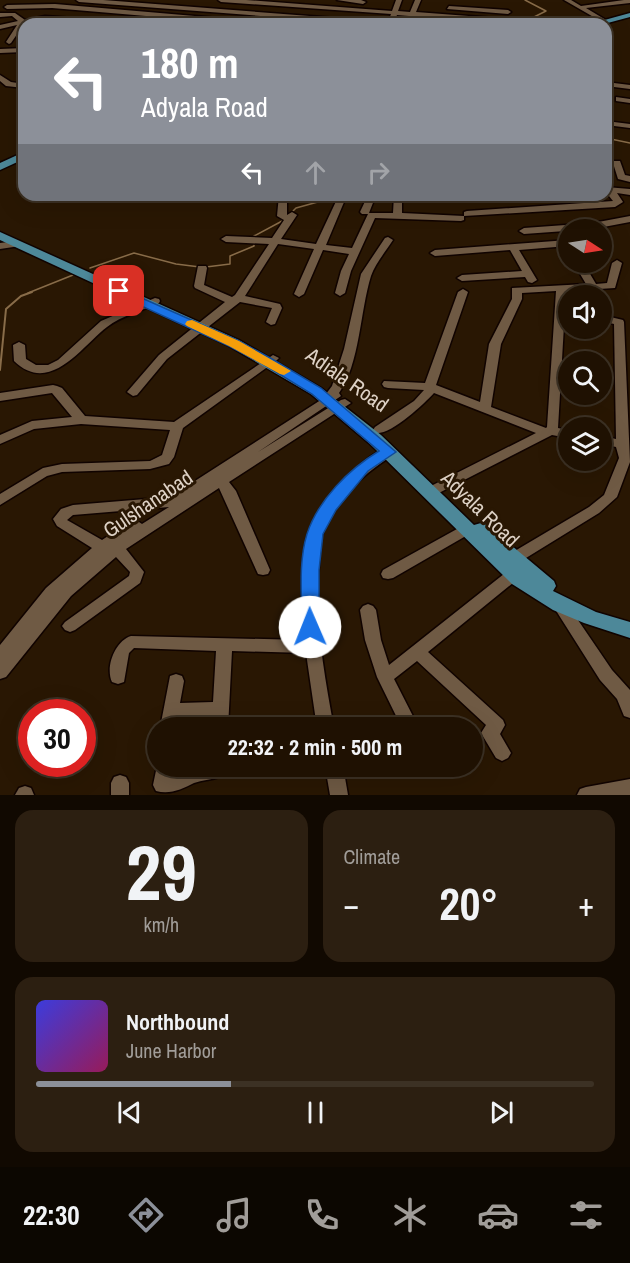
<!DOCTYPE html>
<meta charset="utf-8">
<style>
body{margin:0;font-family:"Archivo Narrow",sans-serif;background:#2c1f11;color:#f1f3f6;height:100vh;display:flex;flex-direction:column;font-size:22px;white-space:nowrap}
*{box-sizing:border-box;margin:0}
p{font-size:20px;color:#a19d99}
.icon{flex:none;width:33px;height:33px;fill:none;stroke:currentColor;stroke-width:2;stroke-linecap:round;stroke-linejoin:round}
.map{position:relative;height:795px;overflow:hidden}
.panel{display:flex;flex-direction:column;gap:15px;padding:15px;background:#110901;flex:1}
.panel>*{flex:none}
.guide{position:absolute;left:18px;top:18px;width:594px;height:183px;border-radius:18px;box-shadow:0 6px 24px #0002,0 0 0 2px #3c3124;background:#8c9099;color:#fff;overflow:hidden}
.needle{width:39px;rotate:102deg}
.controls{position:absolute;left:558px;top:219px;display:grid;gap:12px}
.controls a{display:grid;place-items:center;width:54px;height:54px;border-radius:50%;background:#1f1102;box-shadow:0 6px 24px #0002,0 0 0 2px #3c3124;font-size:30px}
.speed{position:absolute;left:18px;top:699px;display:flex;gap:12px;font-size:30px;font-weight:700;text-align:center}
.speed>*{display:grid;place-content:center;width:78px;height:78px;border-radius:50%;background:#1f1102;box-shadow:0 6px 24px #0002,0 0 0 2px #3c3124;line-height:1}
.speed .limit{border:9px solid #d22;background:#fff;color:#111}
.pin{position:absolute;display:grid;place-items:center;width:51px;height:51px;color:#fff;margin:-26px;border-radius:12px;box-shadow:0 3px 9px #0006}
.me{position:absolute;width:66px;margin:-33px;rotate:359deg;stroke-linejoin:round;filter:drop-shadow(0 0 4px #0008)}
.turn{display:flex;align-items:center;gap:21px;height:126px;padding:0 24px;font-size:27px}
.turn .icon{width:78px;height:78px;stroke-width:2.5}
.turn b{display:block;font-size:42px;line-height:51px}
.lanes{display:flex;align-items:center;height:57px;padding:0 24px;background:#0003;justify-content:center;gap:30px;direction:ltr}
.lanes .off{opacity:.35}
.big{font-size:45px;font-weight:800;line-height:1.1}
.panel .widget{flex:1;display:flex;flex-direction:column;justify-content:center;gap:9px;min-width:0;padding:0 21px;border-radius:18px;background:#2c1f11}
.panel .dial{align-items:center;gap:0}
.dial b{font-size:78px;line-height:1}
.song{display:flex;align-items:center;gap:18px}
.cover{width:72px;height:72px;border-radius:9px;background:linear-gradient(135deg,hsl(240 70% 55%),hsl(330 70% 35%))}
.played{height:6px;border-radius:3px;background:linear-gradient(90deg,#8c9099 35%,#3c3124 35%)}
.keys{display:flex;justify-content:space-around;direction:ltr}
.heat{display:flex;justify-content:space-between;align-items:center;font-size:33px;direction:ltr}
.panel .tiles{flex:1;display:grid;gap:15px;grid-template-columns:1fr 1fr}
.widget:last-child{grid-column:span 2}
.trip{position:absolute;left:147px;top:717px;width:336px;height:60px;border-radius:30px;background:#1f1102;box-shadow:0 6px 24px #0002,0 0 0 2px #3c3124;font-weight:800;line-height:60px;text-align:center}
.tabs{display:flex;height:96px;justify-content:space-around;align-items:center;background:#0c0701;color:#a19d99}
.tabs .icon{width:42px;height:42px}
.tabs .selected{color:#8c9099}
.tabs b{font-size:27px;color:#f1f3f6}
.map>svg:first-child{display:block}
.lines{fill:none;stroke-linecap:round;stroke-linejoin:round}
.stream-far1{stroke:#886c49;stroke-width:1.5}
.stream{stroke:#886c49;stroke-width:2}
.minor-casing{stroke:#100300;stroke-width:3}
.major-casing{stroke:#100300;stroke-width:3}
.minor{fill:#6f5a44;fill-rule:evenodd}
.major{fill:#4d8899;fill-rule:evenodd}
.route{fill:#1a73e8;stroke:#114b97;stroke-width:1.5}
.slow{fill:#f59e0b}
.labels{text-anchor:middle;stroke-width:6;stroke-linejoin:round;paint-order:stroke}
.street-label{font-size:21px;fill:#ddd1c5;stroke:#291703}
</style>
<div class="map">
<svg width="630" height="795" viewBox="0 0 630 795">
<rect width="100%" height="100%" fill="#291703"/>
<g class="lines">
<g class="stream-far1">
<path d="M520,24l26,-13 -21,-11"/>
<path d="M606,138l24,5"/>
<path d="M291,213l5,-5 29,-8v-5"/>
<path d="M254,236l30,-16"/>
<path d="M206,267l24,-3v-8l24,-10v-4"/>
<path d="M90,268l44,-15 42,11 24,3"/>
<path d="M28,293l45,-18"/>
</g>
<path class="stream" d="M0,370l6,-61 15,-13 11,-4"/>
<g class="minor-casing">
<g id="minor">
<path d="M76,0h27l285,22 3,-8 -170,-12 -3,-2h28l146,11 4,-11h6l-4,11 12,1 5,-12h6l-5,12 79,6 3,2v4h-6v-2l-77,-6 -3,8h-6l3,-8 -12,-1 -4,9h-28l-286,-22z"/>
<path d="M337,0h24l5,2 -3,2z"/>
<path d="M564,0h7l10,6 43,-6h6v3l-44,5 20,12v2l-2,1z"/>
<path d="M55,4l209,18 3,2h-27l-188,-16 -45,1 -3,-2 3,-2z"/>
<path d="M449,6l59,4 3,2 -3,2 -61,-5z"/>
<path d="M0,13h15l10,7 20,-4 87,6 3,2 -90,-4 -21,4 -13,19 -2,1 -3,-2 11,-17 -17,4v-4l18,-4 -6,-5 -12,1z"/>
<path d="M24,48v4l-24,1v-4z"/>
<path d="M0,75l11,7 13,2v4l-18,-2 -6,-5z"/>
<path d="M606,82l24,3v4l-24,-3z"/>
<path d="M616,97l14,2v4l-14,-2z"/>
<path d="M606,121l24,3v4l-24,-3z"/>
<path d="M614,161h6l5,14 5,1v6l-12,-3 -5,-16z"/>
<path d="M606,187l24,2v6l-13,-2 6,9 -8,5 -151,9v4l-3,1 -86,-3 -24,53 -6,22 -5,3 -5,-3 6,-22 8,-17 -26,-4 -19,44 -5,3 -5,-3 20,-45 -36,-5 -33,52 35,8 2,4 -7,16 -4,1 -5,-3 6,-14 -32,-6 -73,57 -30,36 -4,1 -6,-4 32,-37 66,-53 -30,-14 -1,-2 4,-20h8l1,2 -3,17 28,12 3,-2 34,-51 -43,-2 -5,-3 5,-3 46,2 12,-18 -7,-4 2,-21h8v20l5,-3 5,3 -16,24 35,5 23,-49h8l-21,50 26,3 16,-34h-6l-2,-2 8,-17h8l-7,18h24l1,-18h27l-6,5 -13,-2v15l62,3v-4l3,-1 146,-10 -4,-5v-4l-3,-1z"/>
<path d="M533,195h29c-8,5 -28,8 -37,3z"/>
<path d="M630,216v6l-37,7 -69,5 -5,-3 5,-3 69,-5z"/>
<path d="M388,237l5,3c-7,11 -18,24 -22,36 -11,35 -11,88 -32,117l2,3 -83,56 83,-52 4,-1 6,4 -122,79 7,9 34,79 -2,4 -5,1 -5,-1 -39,-86 -93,61 18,23 -4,11 -65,47 -5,2 -5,-2 -3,-4 3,-4 64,-46 1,-4 -14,-15 -45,39 -65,81 -6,2v-34l46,-57 46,-40 -35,-22 -4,-7 8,-10 12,-4 97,-8 157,-101 -1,-2 6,-8 12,-37 17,-75 24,-36zM169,507l-27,17 -6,-4 -5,1 -29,19 -35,-20 6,-5z"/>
<path d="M602,237l5,3 -2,3 -3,1z"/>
<path d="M568,240v6l-49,4 18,30 -5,3 -4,-1 -3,-5 -63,4 -5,-3 5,-3 60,-4 -12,-21 -75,6 -5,-3 5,-3z"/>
<path d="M17,241l5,3 -2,2 -20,3v-6z"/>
<path d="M617,260l5,3 -7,25 -49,3 -8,137 10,2v8l-16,-3 -117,60h-10l-2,-3 2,-3 111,-56 -102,-40c-10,11 -44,43 -59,40l-2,-3 2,-3 39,-26 10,-11 -36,-2 -4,-1 -2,-3 2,-3 41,2 33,-91 5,-3 5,3 -32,93 44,17 9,-58 23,-45v-11l74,-4 -13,-22h10l13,22 11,-1 5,-20zM556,291l-9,136 -1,1 -55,-21 10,-63 21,-45v-6z"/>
<path d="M155,298l4,1 1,2 -1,2c-16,7 -38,13 -52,24 -25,19 -57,69 -93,34l-1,-16 6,-3 6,3 1,14 10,6h12l10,-5 43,-39z"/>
<path d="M602,315l21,5 1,2 6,140 -13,35 -18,16 -86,53 -5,1 -5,-1 -2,-4 2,-4 86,-51 15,-12 15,-37 -3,-11 -14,-3v-8l14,3 -2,-115 -12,-3z"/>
<path d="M273,355l6,3 -2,2 -94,68 -9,29 -5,7 -19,5 -88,3 -15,4 -47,29v-11l43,-26 19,-4 88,-3 12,-6 8,-25 -89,-6 -47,5 -34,15v-9l32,-14 40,-4 -20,-24 -52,8v-8l53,-8 4,1 5,2 23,28 89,6z"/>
<path d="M388,448l5,1 1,3 -1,3c-29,19 -58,43 -70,77 -4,10 -3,21 -4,32 -5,55 5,109 15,164h-17l-11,-75 -74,-2 -4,77h-16v-12l-34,2 -1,10h-17l10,-52 6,-2 6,2 2,5 -4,22 33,-1 3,-51 -82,-3 -5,5 -5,29 -6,2 -6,-2c-7,-15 3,-41 19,-46l173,4c-2,-29 -5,-78 4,-106 8,-24 27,-47 46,-63 9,-9 21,-20 34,-23z"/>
<path d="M466,524l5,1 2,4 -2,4 -78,45 -5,1 -5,-1 -2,-4 2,-4z"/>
<path d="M514,569l5,1 2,4 -2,4 -91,74 75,68 2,5 -5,9 11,19 -3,5 -6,3 -6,-3 -15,-25 5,-8 -69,-64 -23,18 25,49h-17l-25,-51 -12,-37 -5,-30 3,-4 5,-2 5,2 3,4 5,30 8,25 120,-95z"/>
<path d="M560,599l5,2 47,69 18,20v28l-6,-2 -7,-17 -17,-19 -45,-71 -3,-4 3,-4z"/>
<path d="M158,761v5h15l-1,9 27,-9h27l-7,11c-8,3 -17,3 -25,6 -12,6 -24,12 -38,8l-3,-6z"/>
<path d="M325,766h18l5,29h-18z"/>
<path d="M120,775l6,2 3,6v12h-18v-12l3,-6z"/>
<path d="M630,779v16h-53l3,-6 6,-2z"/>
<path d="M25,786l6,2 3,7h-19l4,-7z"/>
</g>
</g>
<g class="major-casing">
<g id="major">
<path d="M630,13v4l-26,7h-14z"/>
<path d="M24,152v7l-24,11v-7z"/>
<path d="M0,232l239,108 82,48 60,47 93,90 7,-2 6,2 67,56 2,5 -3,5 43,21 34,10v16l-46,-15 -31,-13 -41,-26 -143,-141 -58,-49 -82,-48 -229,-106z"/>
</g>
</g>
<use href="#minor" class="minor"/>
<use href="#major" class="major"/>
</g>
<path class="route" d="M119,288l120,53 33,18 49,29 75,64 -28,19 -32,39 -13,24 -4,36v57l-2,5 -7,2 -6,-2 -2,-5c0,-29 -4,-64 5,-93 11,-34 42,-65 72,-83l-67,-57 -49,-30 -34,-18 -114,-52 -2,-3z"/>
<path class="slow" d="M192,320l47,21 52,30 -7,4 -4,-1 -51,-28 -42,-20 -2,-2 2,-3z"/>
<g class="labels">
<g class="street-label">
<text transform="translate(347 380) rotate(35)" y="7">Adiala Road</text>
<text transform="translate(148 504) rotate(-34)" y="7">Gulshanabad</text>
<text transform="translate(480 509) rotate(44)" y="7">Adyala Road</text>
</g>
</g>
</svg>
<div class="controls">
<a><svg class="needle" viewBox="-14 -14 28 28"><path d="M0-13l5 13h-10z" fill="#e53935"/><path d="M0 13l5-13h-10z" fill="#a19d99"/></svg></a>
<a><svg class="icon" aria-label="sound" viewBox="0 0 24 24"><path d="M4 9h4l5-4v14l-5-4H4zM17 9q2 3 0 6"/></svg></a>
<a><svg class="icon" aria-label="search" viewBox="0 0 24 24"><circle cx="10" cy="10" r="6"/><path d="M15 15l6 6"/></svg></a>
<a><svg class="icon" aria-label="layers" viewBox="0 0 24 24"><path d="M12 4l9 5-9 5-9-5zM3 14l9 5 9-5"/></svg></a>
</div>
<div class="speed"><div class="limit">30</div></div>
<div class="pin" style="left:119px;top:291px;background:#d93025"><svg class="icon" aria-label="arrive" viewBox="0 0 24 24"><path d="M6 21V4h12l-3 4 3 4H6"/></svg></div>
<svg class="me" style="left:310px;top:627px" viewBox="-20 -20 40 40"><circle r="19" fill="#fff"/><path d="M0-13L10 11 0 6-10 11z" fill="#1a73e8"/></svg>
<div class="trip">22:32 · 2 min · 500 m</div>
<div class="guide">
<div class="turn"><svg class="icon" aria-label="left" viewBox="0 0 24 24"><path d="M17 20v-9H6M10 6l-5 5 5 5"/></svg><div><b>180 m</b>Adyala Road</div></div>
<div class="lanes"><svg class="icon" aria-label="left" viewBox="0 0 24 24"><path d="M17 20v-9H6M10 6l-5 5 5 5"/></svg><svg class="icon off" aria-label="ahead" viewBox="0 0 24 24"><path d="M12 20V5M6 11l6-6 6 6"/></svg><svg class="icon off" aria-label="right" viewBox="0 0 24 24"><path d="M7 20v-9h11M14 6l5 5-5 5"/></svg></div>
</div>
</div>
<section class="panel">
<div class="tiles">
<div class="widget dial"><b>29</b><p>km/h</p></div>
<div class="widget"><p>Climate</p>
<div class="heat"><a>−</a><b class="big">20°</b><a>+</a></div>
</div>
<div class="widget">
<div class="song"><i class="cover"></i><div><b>Northbound</b><p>June Harbor</p></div></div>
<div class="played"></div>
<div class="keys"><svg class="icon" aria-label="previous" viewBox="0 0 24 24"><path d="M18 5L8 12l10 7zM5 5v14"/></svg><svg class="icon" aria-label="pause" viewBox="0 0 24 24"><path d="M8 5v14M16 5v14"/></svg><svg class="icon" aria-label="next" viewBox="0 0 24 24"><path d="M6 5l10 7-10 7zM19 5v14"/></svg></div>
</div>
</div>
</section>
<nav class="tabs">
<b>22:30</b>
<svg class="icon selected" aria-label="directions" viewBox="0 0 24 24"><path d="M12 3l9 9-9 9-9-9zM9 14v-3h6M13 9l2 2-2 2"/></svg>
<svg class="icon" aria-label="music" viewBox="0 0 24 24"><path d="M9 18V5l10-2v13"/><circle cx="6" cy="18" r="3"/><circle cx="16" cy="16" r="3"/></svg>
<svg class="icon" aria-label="phone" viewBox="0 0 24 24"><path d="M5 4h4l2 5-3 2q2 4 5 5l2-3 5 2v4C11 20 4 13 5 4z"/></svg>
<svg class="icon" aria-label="climate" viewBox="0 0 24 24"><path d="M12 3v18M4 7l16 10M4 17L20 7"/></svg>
<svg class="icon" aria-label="car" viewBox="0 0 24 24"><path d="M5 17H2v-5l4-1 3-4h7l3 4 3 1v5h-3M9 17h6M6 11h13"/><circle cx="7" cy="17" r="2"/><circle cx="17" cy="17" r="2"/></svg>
<svg class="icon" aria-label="filters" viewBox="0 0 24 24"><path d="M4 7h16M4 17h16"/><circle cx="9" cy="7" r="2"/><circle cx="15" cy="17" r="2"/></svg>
</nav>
